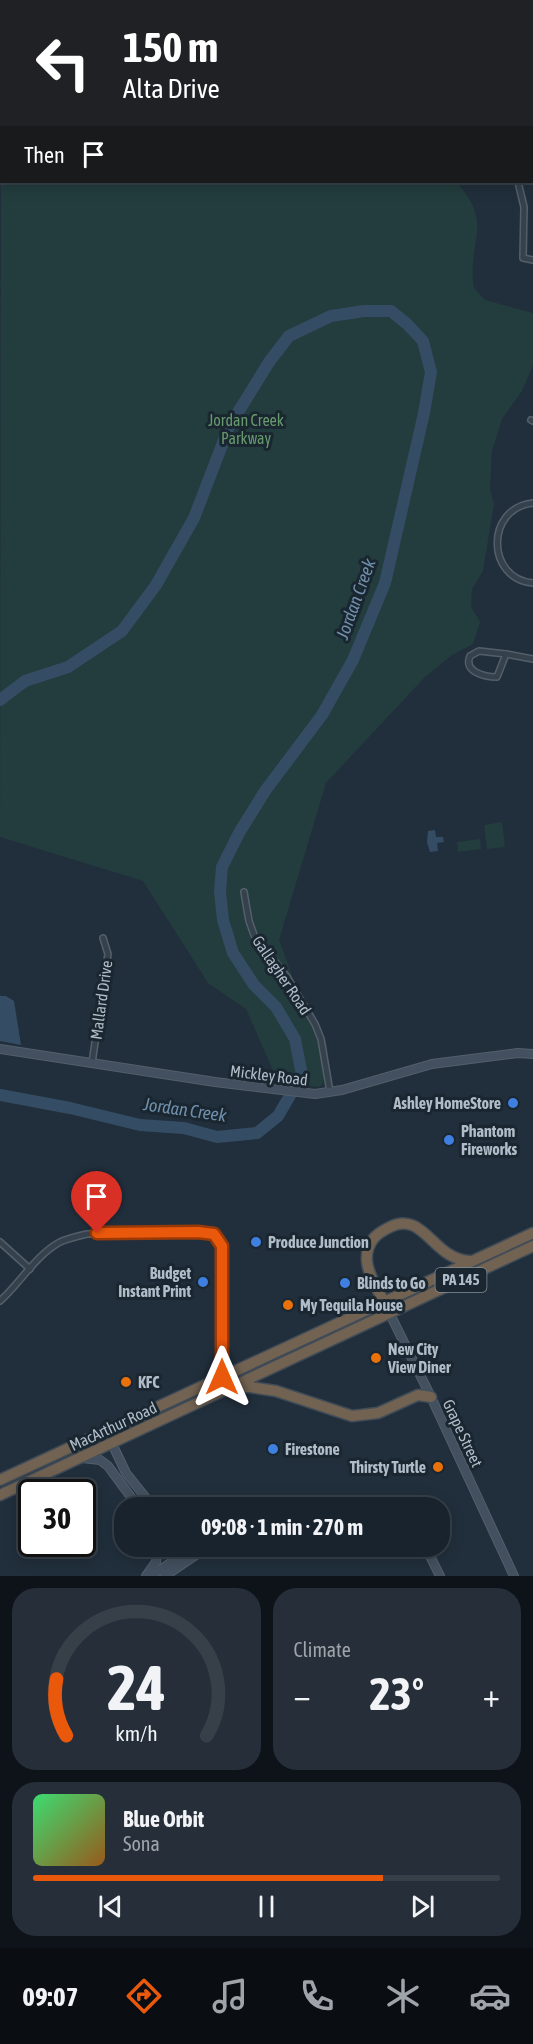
<!DOCTYPE html>
<meta charset="utf-8">
<style>
body{margin:0;font-family:"Asap Condensed",sans-serif;background:#262f39;color:#f1f3f6;height:100vh;display:flex;flex-direction:column;font-size:22px;white-space:nowrap}
*{box-sizing:border-box;margin:0}
p{font-size:20px;color:#9fa4aa}
.icon{flex:none;width:33px;height:33px;fill:none;stroke:currentColor;stroke-width:2;stroke-linecap:round;stroke-linejoin:round}
.map{position:relative;height:1576px;overflow:hidden}
.sheet{display:flex;flex-direction:column;gap:12px;padding:12px;background:#0e1319;flex:1}
.sheet>*{flex:none}
.guide{position:absolute;left:0px;top:0px;width:534px;height:183px;box-shadow:0 3px 15px #0003,0 0 0 2px #374049;background:#202124;color:#fff;overflow:hidden}
.speed{position:absolute;left:18px;top:1479px;display:flex;gap:12px;font-size:30px;font-weight:700;text-align:center}
.speed>*{display:grid;place-content:center;width:78px;height:78px;border-radius:50%;background:#19232d;box-shadow:0 3px 15px #0003,0 0 0 2px #374049;line-height:1}
.speed .limit{border:3px solid #111;border-radius:9px;background:#fff;color:#111}
.pin{position:absolute;display:grid;place-items:center;width:51px;height:51px;color:#fff;margin:-62px -26px;border-radius:50% 50% 50% 0;rotate:-45deg;box-shadow:0 0 6px #0007}
.pin .icon{rotate:45deg}
.me{position:absolute;width:66px;margin:-33px;rotate:0deg;stroke-linejoin:round;filter:drop-shadow(0 0 4px #0008)}
.turn{display:flex;align-items:center;gap:21px;height:126px;padding:0 24px;font-size:27px}
.turn .icon{width:78px;height:78px;stroke-width:2.5}
.turn b{display:block;font-size:42px;line-height:51px}
.then{display:flex;align-items:center;height:57px;padding:0 24px;background:#0003;gap:12px;font-size:22px}
.big{font-size:45px;font-weight:700;line-height:1.1}
.sheet .card{flex:1;display:flex;flex-direction:column;justify-content:center;gap:9px;min-width:0;padding:0 21px;border-radius:24px;background:#262f39}
.sheet .dial{align-items:center;gap:0}
.dial svg{height:156px;overflow:visible;fill:none;stroke:#374049;stroke-width:7;stroke-linecap:round;text-anchor:middle}
.dial text{fill:#f1f3f6;stroke:none}
.song{display:flex;align-items:center;gap:18px}
.cover{width:72px;height:72px;border-radius:9px;background:linear-gradient(135deg,hsl(140 70% 55%),hsl(30 70% 35%))}
.played{height:6px;border-radius:3px;background:linear-gradient(90deg,#ea580c 75%,#374049 75%)}
.keys{display:flex;justify-content:space-around;direction:ltr}
.heat{display:flex;justify-content:space-between;align-items:center;font-size:33px;direction:ltr}
.sheet .tiles{flex:1;display:grid;gap:12px;grid-template-columns:1fr 1fr}
.card:last-child{grid-column:span 2}
.trip{position:absolute;left:114px;top:1497px;width:336px;height:60px;border-radius:24px;background:#19232d;box-shadow:0 3px 15px #0003,0 0 0 2px #374049;font-weight:700;line-height:60px;text-align:center}
.dock{display:flex;height:96px;justify-content:space-around;align-items:center;background:#0a0e12;color:#9fa4aa}
.dock .icon{width:42px;height:42px}
.dock .on{color:#ea580c}
.dock b{font-size:27px;color:#f1f3f6}
.map>svg:first-child{display:block}
.green{fill:#233c3d}
.water{fill:#344d64}
.lines{fill:none;stroke-linecap:round;stroke-linejoin:round}
.river{stroke:#344d64;stroke-width:12}
.street-casing{stroke:#535f6a;stroke-width:8}
.secondary-casing{stroke:#535f6a;stroke-width:10}
.highway-casing{stroke:#404c57;stroke-width:13}
.street{stroke:#35414c;stroke-width:5}
.secondary{stroke:#43505f;stroke-width:8}
.highway{stroke:#726252;stroke-width:10}
.route-casing{stroke:#983908;stroke-width:15}
.route{stroke:#ea580c;stroke-width:10}
.shop-dot{fill:#3f7fe0;stroke:#1a2630;stroke-width:2}
.food-dot{fill:#e8710a;stroke:#1a2630;stroke-width:2}
.labels{text-anchor:middle;stroke-width:6;stroke-linejoin:round;paint-order:stroke}
.shield{fill:#1a2630;stroke:#838f9a;stroke-width:1.5}
.shield-label{font-size:15px;font-weight:bold;fill:#b0bcc8}
.park-label{font-size:16px;fill:#669a6d;stroke:#1a2630}
.street-label{font-size:16px;fill:#b0bcc8;stroke:#1a2630}
.poi-label{font-size:16px;font-weight:bold;fill:#b0bcc8;stroke:#1a2630;text-anchor:start}
.water-label{font-size:18px;font-style:italic;fill:#7090ac;stroke:#1a2630}
</style>
<div class="map">
<svg width="533" height="1576" viewBox="0 0 533 1576">
<rect width="100%" height="100%" fill="#212f3c"/>
<g class="green">
<path d="M1,97l1,85h454c39,42 11,58 18,106l11,12 48,13v52l-11,26 -20,28 -10,32 -2,39 4,14 -11,67 -11,18 -1,18 9,15 -7,22 -21,11 -28,23 -98,105 -47,157 14,38 28,52 6,16 3,30 -7,2v6l-4,3 -41,-5 -32,-73 -38,-26 -65,-102 -143,-44z"/>
<path d="M502,822l3,25 -18,2 -3,-24z"/>
<path d="M480,839l1,10 -23,3 -1,-10z"/>
</g>
<g class="water">
<path d="M435,830l1,7h7l1,5 -7,1 1,8 -8,1 -3,-10 1,-11z"/>
<path d="M0,996h6l8,5 7,44 -21,-4z"/>
</g>
<g class="lines">
<path class="river" d="M0,700l25,-19 43,-14 54,-36 34,-46 38,-67 35,-91 40,-65 20,-26 42,-20 33,-5h27l16,13 16,17 8,31 -7,41 -39,170 -32,77 -31,55 -57,76 -26,42 -17,34 -2,25 3,28 10,33 21,32 22,22 19,32 7,36 -24,41 -21,17 -40,4 -33,-9 -44,-3 -70,-17 -70,-13"/>
<g class="street-casing">
<g id="street">
<path d="M26,0v2"/>
<path d="M96,0v2"/>
<path d="M197,0l2,2"/>
<path d="M255,0l2,2"/>
<path d="M348,2v-2"/>
<path d="M425,2v-2"/>
<path d="M465,2v-2"/>
<path d="M509,2v-2"/>
<path d="M518,182l6,25 -1,51 10,2"/>
<path d="M531,420l2,1"/>
<path d="M533,503c-48,5 -47,76 0,80"/>
<path d="M479,651l27,3 -9,23c-12,0 -34,-5 -27,-21z"/>
<path d="M506,654l27,5"/>
<path d="M244,892l5,29 5,14 33,42 28,47 6,15 9,53"/>
<path d="M92,1063l16,-109 -5,-16"/>
<path d="M0,1242l30,27"/>
<path d="M0,1301c20,-18 36,-46 60,-59 9,-4 18,-6 27,-8l123,-1 9,7 3,12v125"/>
</g>
</g>
<g class="secondary-casing">
<g id="secondary">
<path d="M0,1049l215,33 100,12 27,-4 90,-26 86,-11 15,1"/>
<path d="M384,1302l47,95 83,179"/>
<path d="M106,1431l20,42 28,35"/>
<path d="M82,1458l18,2 8,6 31,42"/>
<path d="M291,1508l34,-3 33,3"/>
<path d="M170,1546l8,12 4,2"/>
<path d="M425,1546l15,30"/>
<path d="M146,1576l10,-14 2,-16"/>
<path d="M151,1576l45,-30"/>
<path d="M165,1576l44,-30"/>
</g>
</g>
<g class="highway-casing">
<g id="highway">
<path d="M384,1302c-10,-20 -27,-43 -10,-64 4,-5 10,-8 16,-11 34,-17 43,33 80,34"/>
<path d="M235,1387h15l26,4 76,25 26,-3 40,-18 13,2"/>
<path d="M0,1480l533,-247"/>
<path d="M0,1495l533,-249"/>
</g>
</g>
<use href="#street" class="street"/>
<use href="#secondary" class="secondary"/>
<use href="#highway" class="highway"/>
</g>
<g class="lines">
<g class="route-casing">
<path id="route" d="M97,1233l101,-1 16,2 8,12v131"/>
</g>
<use href="#route" class="route"/>
</g>
<g class="shop-dot">
<circle cx="513" cy="1103" r="6"/>
<circle cx="449" cy="1140" r="6"/>
<circle cx="256" cy="1242" r="6"/>
<circle cx="203" cy="1282" r="6"/>
<circle cx="345" cy="1283" r="6"/>
<circle cx="273" cy="1449" r="6"/>
</g>
<g class="food-dot">
<circle cx="288" cy="1305" r="6"/>
<circle cx="376" cy="1358" r="6"/>
<circle cx="126" cy="1382" r="6"/>
<circle cx="438" cy="1467" r="6"/>
</g>
<g class="labels">
<rect class="shield" x="435.5" y="1268" width="51" height="24" rx="4.5"/>
<g class="shield-label">
<text x="461" y="1285">PA 145</text>
</g>
<g class="park-label">
<text x="246" y="426">Jordan Creek<tspan x="246" dy="18">Parkway</tspan></text>
</g>
<g class="street-label">
<text transform="translate(282 975) rotate(56)" y="6">Gallagher Road</text>
<text transform="translate(101 1000) rotate(-82)" y="6">Mallard Drive</text>
<text transform="translate(269 1075) rotate(7)" y="6">Mickley Road</text>
<text transform="translate(113 1426) rotate(-25)" y="6">MacArthur Road</text>
<text transform="translate(463 1433) rotate(65)" y="6">Grape Street</text>
</g>
<g class="poi-label">
<text x="501" y="1109" text-anchor="end">Ashley HomeStore</text>
<text x="461" y="1137">Phantom<tspan x="461" dy="18">Fireworks</tspan></text>
<text x="268" y="1248">Produce Junction</text>
<text x="191" y="1279" text-anchor="end">Budget<tspan x="191" dy="18">Instant Print</tspan></text>
<text x="357" y="1289">Blinds to Go</text>
<text x="300" y="1311">My Tequila House</text>
<text x="388" y="1355">New City<tspan x="388" dy="18">View Diner</tspan></text>
<text x="138" y="1388">KFC</text>
<text x="285" y="1455">Firestone</text>
<text x="426" y="1473" text-anchor="end">Thirsty Turtle</text>
</g>
<g class="water-label">
<text transform="translate(356 599) rotate(-70)" y="6">Jordan Creek</text>
<text transform="translate(185 1110) rotate(8)" y="6">Jordan Creek</text>
</g>
</g>
</svg>
<div class="speed"><div class="limit">30</div></div>
<div class="pin" style="left:97px;top:1233px;background:#d93025"><svg class="icon" aria-label="arrive" viewBox="0 0 24 24"><path d="M6 21V4h12l-3 4 3 4H6"/></svg></div>
<svg class="me" style="left:222px;top:1377px" viewBox="-20 -20 40 40"><path d="M0-17L14 15 0 8-14 15z" fill="#ea580c" stroke="#fff" stroke-width="4"/></svg>
<div class="trip">09:08 · 1 min · 270 m</div>
<div class="guide">
<div class="turn"><svg class="icon" aria-label="left" viewBox="0 0 24 24"><path d="M17 20v-9H6M10 6l-5 5 5 5"/></svg><div><b>150 m</b>Alta Drive</div></div>
<div class="then">Then<svg class="icon" aria-label="arrive" viewBox="0 0 24 24"><path d="M6 21V4h12l-3 4 3 4H6"/></svg></div>
</div>
</div>
<section class="sheet">
<div class="tiles">
<div class="card dial"><svg viewBox="0 0 100 80">
<path d="M14 69A42 42 0 1 1 86 69"/>
<path d="M14 69A42 42 0 0 1 9 40" stroke="#ea580c"/>
<text x="50" y="56" font-size="32" font-weight="700">24</text>
<text x="50" y="72" font-size="11">km/h</text>
</svg></div>
<div class="card"><p>Climate</p>
<div class="heat"><a>−</a><b class="big">23°</b><a>+</a></div>
</div>
<div class="card">
<div class="song"><i class="cover"></i><div><b>Blue Orbit</b><p>Sona</p></div></div>
<div class="played"></div>
<div class="keys"><svg class="icon" aria-label="previous" viewBox="0 0 24 24"><path d="M18 5L8 12l10 7zM5 5v14"/></svg><svg class="icon" aria-label="pause" viewBox="0 0 24 24"><path d="M8 5v14M16 5v14"/></svg><svg class="icon" aria-label="next" viewBox="0 0 24 24"><path d="M6 5l10 7-10 7zM19 5v14"/></svg></div>
</div>
</div>
</section>
<nav class="dock">
<b>09:07</b>
<svg class="icon on" aria-label="directions" viewBox="0 0 24 24"><path d="M12 3l9 9-9 9-9-9zM9 14v-3h6M13 9l2 2-2 2"/></svg>
<svg class="icon" aria-label="music" viewBox="0 0 24 24"><path d="M9 18V5l10-2v13"/><circle cx="6" cy="18" r="3"/><circle cx="16" cy="16" r="3"/></svg>
<svg class="icon" aria-label="phone" viewBox="0 0 24 24"><path d="M5 4h4l2 5-3 2q2 4 5 5l2-3 5 2v4C11 20 4 13 5 4z"/></svg>
<svg class="icon" aria-label="climate" viewBox="0 0 24 24"><path d="M12 3v18M4 7l16 10M4 17L20 7"/></svg>
<svg class="icon" aria-label="car" viewBox="0 0 24 24"><path d="M5 17H2v-5l4-1 3-4h7l3 4 3 1v5h-3M9 17h6M6 11h13"/><circle cx="7" cy="17" r="2"/><circle cx="17" cy="17" r="2"/></svg>
</nav>
